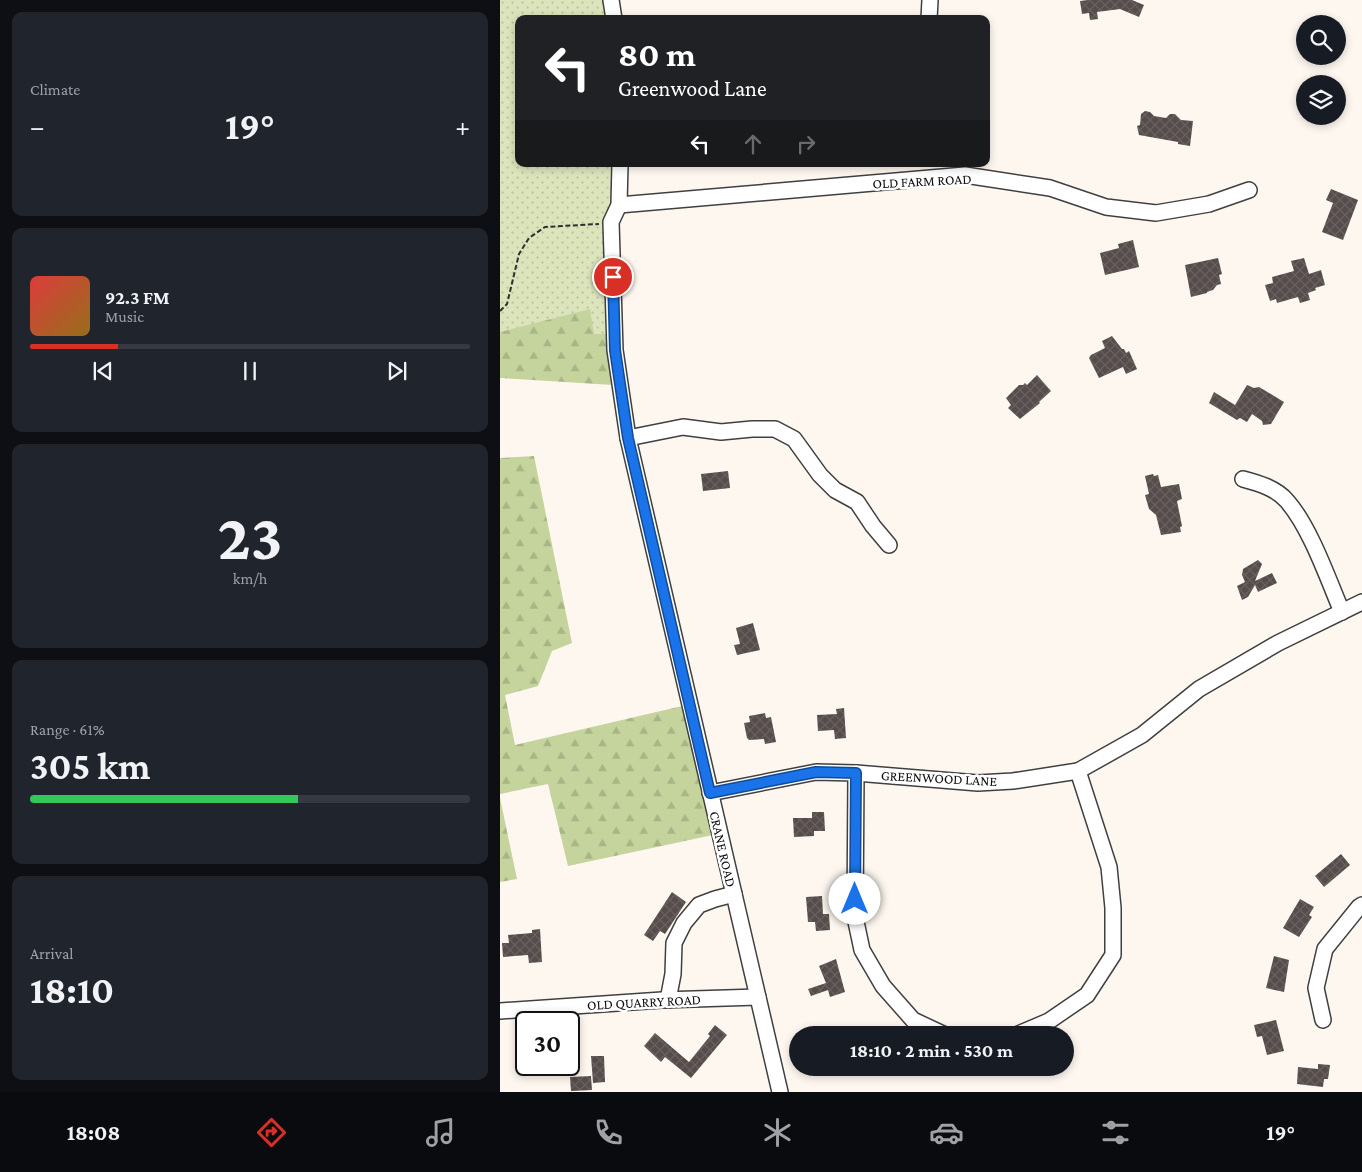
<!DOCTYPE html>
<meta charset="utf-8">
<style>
body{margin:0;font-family:"Crimson Pro",serif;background:#20242c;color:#f1f3f6;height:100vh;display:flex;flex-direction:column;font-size:19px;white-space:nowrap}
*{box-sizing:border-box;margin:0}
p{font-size:16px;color:#9ea1a6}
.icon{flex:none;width:28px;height:28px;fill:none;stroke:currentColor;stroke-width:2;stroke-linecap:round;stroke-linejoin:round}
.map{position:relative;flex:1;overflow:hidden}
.panel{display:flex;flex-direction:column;gap:12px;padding:12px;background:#0d0f14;width:500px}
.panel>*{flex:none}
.banner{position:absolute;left:15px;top:15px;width:475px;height:152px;border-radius:10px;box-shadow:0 2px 8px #0003;background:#202124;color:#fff;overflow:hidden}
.controls{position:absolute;left:796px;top:15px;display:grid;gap:10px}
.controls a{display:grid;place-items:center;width:50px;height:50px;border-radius:50%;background:#171b24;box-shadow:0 2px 8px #0003;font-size:25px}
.speed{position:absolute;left:15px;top:1011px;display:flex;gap:10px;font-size:25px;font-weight:700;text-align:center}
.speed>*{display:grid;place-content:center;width:65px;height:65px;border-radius:50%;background:#171b24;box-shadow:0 2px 8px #0003;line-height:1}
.speed .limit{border:2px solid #111;border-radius:8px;background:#fff;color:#111}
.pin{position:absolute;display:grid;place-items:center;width:42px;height:42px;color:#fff;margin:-21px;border:2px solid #fff;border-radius:50%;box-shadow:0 1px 5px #0007}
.me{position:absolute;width:55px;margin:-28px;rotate:0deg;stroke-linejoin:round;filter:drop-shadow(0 0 4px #0008)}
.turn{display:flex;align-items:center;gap:18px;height:105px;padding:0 20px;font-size:22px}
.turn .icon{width:65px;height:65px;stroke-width:2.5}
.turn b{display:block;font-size:35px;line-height:42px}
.lanes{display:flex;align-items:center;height:48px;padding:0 20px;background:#0003;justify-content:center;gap:25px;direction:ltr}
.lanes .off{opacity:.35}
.big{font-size:38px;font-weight:700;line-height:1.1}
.panel .tile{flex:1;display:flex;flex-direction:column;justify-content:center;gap:8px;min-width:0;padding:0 18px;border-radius:10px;background:#20242c}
.panel .dial{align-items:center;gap:0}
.dial b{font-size:65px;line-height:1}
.song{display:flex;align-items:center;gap:15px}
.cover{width:60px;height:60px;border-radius:8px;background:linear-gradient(135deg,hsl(0 70% 55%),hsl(40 70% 35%))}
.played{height:5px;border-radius:2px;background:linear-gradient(90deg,#d93025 20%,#363941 20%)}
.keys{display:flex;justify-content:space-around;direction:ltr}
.heat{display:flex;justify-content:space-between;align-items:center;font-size:28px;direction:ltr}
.charge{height:8px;border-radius:4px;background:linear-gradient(90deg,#34c759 61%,#363941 0)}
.trip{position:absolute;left:289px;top:1026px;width:285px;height:50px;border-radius:25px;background:#171b24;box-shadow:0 2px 8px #0003;font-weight:700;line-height:50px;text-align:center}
.tabs{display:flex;height:80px;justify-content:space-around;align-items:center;background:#090b0e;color:#9ea1a6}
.tabs .icon{width:35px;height:35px}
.tabs .active{color:#d93025}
.tabs b{font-size:22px;color:#f1f3f6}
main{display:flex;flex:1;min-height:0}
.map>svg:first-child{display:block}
.grass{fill:url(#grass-dots)}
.forest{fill:url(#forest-firs)}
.building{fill:url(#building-cross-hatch)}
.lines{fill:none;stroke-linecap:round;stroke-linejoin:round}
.minor-casing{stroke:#404040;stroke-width:18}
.path{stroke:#2f2f2f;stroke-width:2;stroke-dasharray:5 2.5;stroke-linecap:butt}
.minor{stroke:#fff;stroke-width:15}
.route-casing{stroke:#114b97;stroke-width:12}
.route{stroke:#1a73e8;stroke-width:9}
.labels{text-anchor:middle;stroke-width:5;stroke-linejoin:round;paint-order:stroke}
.street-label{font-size:14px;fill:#0d0d0d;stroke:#fff}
</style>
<main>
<section class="panel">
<div class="tile"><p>Climate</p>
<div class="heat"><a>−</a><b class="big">19°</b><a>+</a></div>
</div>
<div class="tile">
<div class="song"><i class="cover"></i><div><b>92.3 FM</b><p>Music</p></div></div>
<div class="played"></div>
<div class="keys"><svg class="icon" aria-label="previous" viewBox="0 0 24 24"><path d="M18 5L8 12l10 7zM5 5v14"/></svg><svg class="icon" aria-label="pause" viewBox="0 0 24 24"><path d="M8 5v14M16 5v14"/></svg><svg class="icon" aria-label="next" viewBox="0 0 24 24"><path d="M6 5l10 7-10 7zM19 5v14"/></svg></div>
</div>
<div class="tile dial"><b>23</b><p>km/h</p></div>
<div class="tile"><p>Range · 61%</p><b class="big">305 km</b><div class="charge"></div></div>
<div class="tile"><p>Arrival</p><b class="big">18:10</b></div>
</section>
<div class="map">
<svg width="862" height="1092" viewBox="0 0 862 1092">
<defs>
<pattern id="grass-dots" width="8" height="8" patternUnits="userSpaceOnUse" patternTransform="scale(1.25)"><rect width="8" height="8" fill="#dce4bc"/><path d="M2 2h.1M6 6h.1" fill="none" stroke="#bcc2a0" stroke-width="1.8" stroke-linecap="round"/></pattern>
<pattern id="forest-firs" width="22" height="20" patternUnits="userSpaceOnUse" patternTransform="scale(1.25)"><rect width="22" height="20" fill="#c5d49d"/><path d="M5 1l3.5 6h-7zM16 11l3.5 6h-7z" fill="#a8b586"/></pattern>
<pattern id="building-cross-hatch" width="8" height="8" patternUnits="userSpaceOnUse" patternTransform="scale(1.25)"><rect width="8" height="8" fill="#554c4b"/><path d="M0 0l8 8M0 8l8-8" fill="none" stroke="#686160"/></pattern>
</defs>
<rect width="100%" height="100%" fill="#fdf7ef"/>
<path class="grass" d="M0,0h104l3,19h-88v145h93l-3,108 -4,4v63l-105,14z"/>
<g class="forest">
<path d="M90,309l4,25h14l5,51 -113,-7v-46z"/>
<path d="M34,456l38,187 -20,8 -14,35 -33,9 10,50 167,-39 31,129 -145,31 -20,-82 -48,10v-336z"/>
<path d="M0,798l17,81 -17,3z"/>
</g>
<g class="building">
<path d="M588,0h44l12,5 -5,12 -19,-8 -23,3 1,7 -8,1 -1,-7 -7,1 -2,-13z"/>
<path d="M645,111l5,1 4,4 12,2 4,-4h5l6,6 12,1 -3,25 -12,-2v-2l-39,-7 -2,-9 3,-1 1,-11z"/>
<path d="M831,189l27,11 -15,40 -21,-8 11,-29 -7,-3z"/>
<path d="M633,240l6,27 -34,8 -5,-22 19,-5 -1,-4z"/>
<path d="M718,258l4,16 -3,1 2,9 -4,1 -4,5 -6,2v1l-16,4 -6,-32z"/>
<path d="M804,258l5,16 12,-4 4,15 -10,3 1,2 -8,3 2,7 -10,3 -2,-6 -21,6 -1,-4 -6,2 -5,-16 8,-2 -1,-6 22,-6 -3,-10z"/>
<path d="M612,336l10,13h2l2,4 3,-2 8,18 -11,5 -3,-7 -24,11 -10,-20 2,-3 14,-7 -3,-7z"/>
<path d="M537,375l14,16 -12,11 1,1 -20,16 -12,-11 3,-3 -5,-7 13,-13h4l2,-2 2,2z"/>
<path d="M747,385l7,3 5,-1 25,15 -13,22 -8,1 -1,-4 -10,-7 -5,8 -7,-4 -3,2 -28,-17 5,-11 21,13z"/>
<path d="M228,471l2,17 -27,3 -2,-17z"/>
<path d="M653,474l1,2 4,-1 3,12 18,-3 3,15 -5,2 5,25 -2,1 1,5 -20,3 -5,-20 -7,-6 -4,-14 4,-1 -4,-18z"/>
<path d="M758,560l4,4 -7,17 17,-8 5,10 -19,9 -3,-7 -7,12 -6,3 -5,-14 8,-4 -3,-7 1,-6z"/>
<path d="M253,623l7,27 -23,5 -3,-10 6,-1 -4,-16z"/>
<path d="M344,708l2,30 -11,1 -1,-9 -16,1 -1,-16 20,-1 -1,-5z"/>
<path d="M265,713l1,5 5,-1 5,25 -11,2 -1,-5 -15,1 -2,-2 -3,-15 6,-1 -1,-6z"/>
<path d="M312,812h12l1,19h-11v5l-20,1 -1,-19h19z"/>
<path d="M841,854l9,11 -26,22 -9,-11z"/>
<path d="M172,892l14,10 -21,32 -5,-3 -7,10 -9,-6z"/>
<path d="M322,896l1,18h6l1,16 -14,1 -1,-9h-7l-2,-25z"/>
<path d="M800,899l14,8 -5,8 3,2 -13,20 -16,-9z"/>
<path d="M40,929l2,33 -13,1 -1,-8 -25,2 -1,-14h7l-1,-8 24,-2v-3z"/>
<path d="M774,956l15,4 -5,32 -18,-4z"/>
<path d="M336,959l9,33 -15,5 -2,-7 -17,6 -3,-7 18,-6 -7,-17z"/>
<path d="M776,1020l8,31 -17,4 -5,-19 -5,1 -3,-12z"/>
<path d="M215,1025l12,10 -36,43 -26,-21 -4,5 -17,-16 11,-13 34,29 21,-26 -2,-2z"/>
<path d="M91,1056h13l1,26 -12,1z"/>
<path d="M818,1064l12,1 -2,14h-4l-1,8 -26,-3 1,-17 20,2z"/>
<path d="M91,1076l1,14 -21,1 -1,-14z"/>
</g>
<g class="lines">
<g class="minor-casing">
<g id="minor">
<path d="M111,0l3,19"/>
<path d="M429,19l1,-19"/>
<path d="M120,164l-1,41 -8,17 4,128 13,88 152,654"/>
<path d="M119,205l346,-30 85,13 56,19 50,6 53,-9 40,-14"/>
<path d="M128,438l55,-11 38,5 31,-3h23l19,10 26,36 15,15 22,12 16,24 16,19"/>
<path d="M743,479c15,4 33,9 44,22 23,26 41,78 55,111"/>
<path d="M356,773l-1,144 7,33 21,36 30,34 32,15"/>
<path d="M210,793l106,-21 40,1 122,10 35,-2 65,-10 64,-36 57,-46 79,-46 84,-41"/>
<path d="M168,1000l5,-26 1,-31 10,-20 15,-18 16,-6 19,-5"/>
<path d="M0,1011l162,-11 96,-3"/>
<path d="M823,1020l-7,-32 9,-39 34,-42 3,-2"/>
<path d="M516,1035l33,-14 38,-26 26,-40v-47l-4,-41 -31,-96"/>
</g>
</g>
<path class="path" d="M0,311l7,-7 12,-50 10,-16 16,-11 54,-3"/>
<use href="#minor" class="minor"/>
</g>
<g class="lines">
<g class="route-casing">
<path id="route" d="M113,277l2,73 13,88 82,355 106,-21 40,1 -1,126"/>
</g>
<use href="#route" class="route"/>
</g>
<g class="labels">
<g class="street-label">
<text transform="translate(422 181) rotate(-3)" y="5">OLD FARM ROAD</text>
<text transform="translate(439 778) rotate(3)" y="5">GREENWOOD LANE</text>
<text transform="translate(223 849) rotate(77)" y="5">CRANE ROAD</text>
<text transform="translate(144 1002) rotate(-3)" y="5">OLD QUARRY ROAD</text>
</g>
</g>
</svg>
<div class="controls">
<a><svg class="icon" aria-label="search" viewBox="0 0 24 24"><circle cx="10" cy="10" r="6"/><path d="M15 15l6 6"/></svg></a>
<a><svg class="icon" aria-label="layers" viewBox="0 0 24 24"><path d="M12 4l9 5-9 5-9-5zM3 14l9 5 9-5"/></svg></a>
</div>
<div class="speed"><div class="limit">30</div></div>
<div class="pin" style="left:113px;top:277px;background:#d93025"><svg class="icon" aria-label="arrive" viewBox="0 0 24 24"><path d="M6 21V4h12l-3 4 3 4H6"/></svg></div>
<svg class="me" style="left:355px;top:899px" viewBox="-20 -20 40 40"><circle r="19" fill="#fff"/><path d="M0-13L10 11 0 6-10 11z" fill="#1a73e8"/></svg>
<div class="trip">18:10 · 2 min · 530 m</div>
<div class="banner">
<div class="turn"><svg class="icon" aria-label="left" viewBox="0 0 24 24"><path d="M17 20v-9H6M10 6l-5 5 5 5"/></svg><div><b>80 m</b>Greenwood Lane</div></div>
<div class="lanes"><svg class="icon" aria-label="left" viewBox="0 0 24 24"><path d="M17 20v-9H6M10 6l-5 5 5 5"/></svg><svg class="icon off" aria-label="ahead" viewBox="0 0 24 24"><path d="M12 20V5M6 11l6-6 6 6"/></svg><svg class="icon off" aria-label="right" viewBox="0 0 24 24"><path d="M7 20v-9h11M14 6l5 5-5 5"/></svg></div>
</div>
</div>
</main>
<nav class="tabs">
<b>18:08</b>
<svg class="icon active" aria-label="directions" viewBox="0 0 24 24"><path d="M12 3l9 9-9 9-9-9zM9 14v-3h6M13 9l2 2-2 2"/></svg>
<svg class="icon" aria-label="music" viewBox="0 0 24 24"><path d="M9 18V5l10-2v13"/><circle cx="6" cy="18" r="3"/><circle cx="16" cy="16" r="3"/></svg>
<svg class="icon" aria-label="phone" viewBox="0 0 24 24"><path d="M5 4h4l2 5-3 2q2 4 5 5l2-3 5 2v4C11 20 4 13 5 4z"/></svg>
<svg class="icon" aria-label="climate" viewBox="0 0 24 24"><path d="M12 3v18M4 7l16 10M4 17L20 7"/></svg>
<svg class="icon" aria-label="car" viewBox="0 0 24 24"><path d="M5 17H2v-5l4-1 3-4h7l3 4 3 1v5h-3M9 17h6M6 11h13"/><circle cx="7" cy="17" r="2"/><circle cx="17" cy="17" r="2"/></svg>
<svg class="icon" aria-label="filters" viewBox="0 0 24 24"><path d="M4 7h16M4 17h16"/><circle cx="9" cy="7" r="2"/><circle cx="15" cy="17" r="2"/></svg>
<b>19°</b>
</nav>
